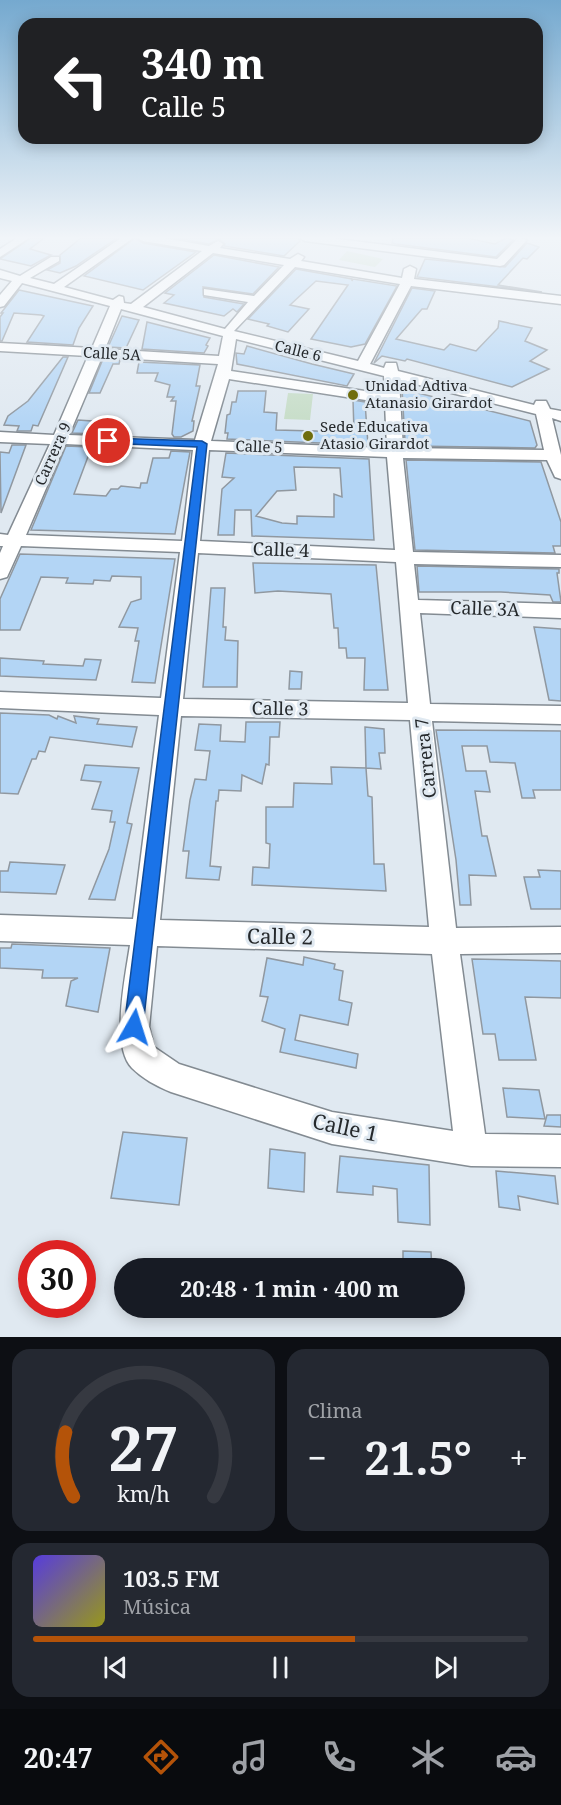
<!DOCTYPE html>
<html lang="es">
<meta charset="utf-8">
<style>
body{margin:0;font-family:"Noto Serif",serif;background:#242831;color:#f1f3f6;height:100vh;display:flex;flex-direction:column;font-size:22px;white-space:nowrap}
*{box-sizing:border-box;margin:0}
p{font-size:20px;color:#9ea1a6}
.icon{flex:none;width:33px;height:33px;fill:none;stroke:currentColor;stroke-width:2;stroke-linecap:round;stroke-linejoin:round}
.map{position:relative;height:1337px;overflow:hidden}
.sheet{display:flex;flex-direction:column;gap:12px;padding:12px;background:#0d0f14;flex:1}
.sheet>*{flex:none}
.hud{position:absolute;left:18px;top:18px;width:525px;height:126px;border-radius:18px;box-shadow:0 3px 15px #0003;background:#202124;color:#fff;overflow:hidden}
.speed{position:absolute;left:18px;top:1240px;display:flex;gap:12px;font-size:30px;font-weight:700;text-align:center}
.speed>*{display:grid;place-content:center;width:78px;height:78px;border-radius:50%;background:#171b24;box-shadow:0 3px 15px #0003;line-height:1}
.speed .limit{border:9px solid #d22;background:#fff;color:#111}
.pin{position:absolute;display:grid;place-items:center;width:51px;height:51px;color:#fff;margin:-26px;border:3px solid #fff;border-radius:50%;box-shadow:0 2px 6px #0007}
.me{position:absolute;width:66px;margin:-33px;rotate:6deg;stroke-linejoin:round;filter:drop-shadow(0 0 4px #0008)}
.turn{display:flex;align-items:center;gap:21px;height:126px;padding:0 24px;font-size:27px}
.turn .icon{width:78px;height:78px;stroke-width:2.5}
.turn b{display:block;font-size:42px;line-height:51px}
.big{font-size:45px;font-weight:700;line-height:1.1}
.sheet .card{flex:1;display:flex;flex-direction:column;justify-content:center;gap:9px;min-width:0;padding:0 21px;border-radius:18px;background:#242831}
.sheet .dial{align-items:center;gap:0}
.dial svg{height:156px;overflow:visible;fill:none;stroke:#363941;stroke-width:7;stroke-linecap:round;text-anchor:middle}
.dial text{fill:#f1f3f6;stroke:none}
.song{display:flex;align-items:center;gap:18px}
.cover{width:72px;height:72px;border-radius:9px;background:linear-gradient(135deg,hsl(250 70% 55%),hsl(60 70% 35%))}
.played{height:6px;border-radius:3px;background:linear-gradient(90deg,#b45309 65%,#363941 65%)}
.keys{display:flex;justify-content:space-around;direction:ltr}
.heat{display:flex;justify-content:space-between;align-items:center;font-size:33px;direction:ltr}
.sheet .tiles{flex:1;display:grid;gap:12px;grid-template-columns:1fr 1fr}
.card:last-child{grid-column:span 2}
.trip{position:absolute;left:114px;top:1258px;width:351px;height:60px;border-radius:30px;background:#171b24;box-shadow:0 3px 15px #0003;font-weight:700;line-height:60px;text-align:center}
.dock{display:flex;height:96px;justify-content:space-around;align-items:center;background:#090b0e;color:#9ea1a6}
.dock .icon{width:42px;height:42px}
.dock .current{color:#b45309}
.dock b{font-size:27px;color:#f1f3f6}
.map>svg:first-child{display:block}
.green{fill:#c7ddc8}
.building{fill:#b3d5f5;stroke:#9098a0;stroke-width:1.5;fill-rule:evenodd}
.lines{fill:none;stroke-linecap:round;stroke-linejoin:round}
.minor-casing{stroke:#838b92;stroke-width:3}
.minor{fill:#fff;fill-rule:evenodd}
.route{fill:#1a73e8;stroke:#114b97;stroke-width:1.5}
.poi-dot{fill:#6f6d0c;stroke:#e0e9f1;stroke-width:2}
.labels{text-anchor:middle;stroke-width:6;stroke-linejoin:round;paint-order:stroke}
.far-street-label{font-size:15px;fill:#25292c;stroke:#e0e9f1}
.far-poi-label{font-size:15px;fill:#25292c;stroke:#e0e9f1;text-anchor:start}
.street-label{font-size:18px;fill:#25292c;stroke:#e0e9f1}
.near-street-label{font-size:21px;fill:#25292c;stroke:#e0e9f1}
</style>
<div class="map">
<svg width="561" height="1337" viewBox="0 0 561 1337">
<rect width="100%" height="100%" fill="#e0e9f1"/>
<g class="green">
<path d="M347,251l36,8 -8,8 -36,-7z"/>
<path d="M288,393l25,1 -3,26 -26,-1z"/>
</g>
<g class="building">
<path d="M31,238h13l-14,11 21,6 -20,11 -31,-7z"/>
<path d="M81,238h36l-41,28 -16,7 -13,-3 13,-7v-8z"/>
<path d="M135,238l8,5 53,9 -53,38 -59,-14z"/>
<path d="M176,238h122l2,3 -16,15 -60,-10 1,-2 -6,-5 -10,5z"/>
<path d="M393,238h74l28,6 11,-6 7,2 -17,17 -100,-13 -4,-1z"/>
<path d="M527,243l12,4 -12,12 -4,-1 -25,27 44,7 -125,-15 8,-18 80,8z"/>
<path d="M214,255l65,12 -26,27 -50,-7 1,10 40,7 -7,8 -4,-3 -9,7 -60,-13 10,-8 -9,-2z"/>
<path d="M296,269l56,10v2l1,-2 44,7 -32,58 -14,3 -40,-8 37,-54 -32,-4 -26,24 19,4 -21,23 -21,-6 2,-2 -21,-5z"/>
<path d="M412,288l23,3 -8,18h-5l-26,30 48,11 6,-6 26,7 22,-23 1,-7 33,7 -7,13 22,9 -17,11 19,8 -37,18 -105,-28 -2,2 -23,-5 -8,7z"/>
<path d="M19,290l74,16 -14,22 -6,17 -46,-3 17,-26 -3,-1 -27,-2 -12,28h-2v-24l3,-4h-2z"/>
<path d="M122,316l17,4 -13,28 -18,-1z"/>
<path d="M147,322l63,16 -4,7 2,1 -4,7 -62,-4z"/>
<path d="M247,346l65,18 42,10 -7,12 -110,-22 -1,-11 8,1z"/>
<path d="M63,357h5l-30,69 -5,-1 -2,6h-14l2,-5 -15,-1 4,-9 20,-15z"/>
<path d="M103,359l17,1 -1,4h-6l-13,29h-11z"/>
<path d="M139,362l61,3 -4,21h4l-8,35h2l-1,10 -12,6h-7l-2,-3 4,-33h-5l3,-4h-7l3,-12 -15,-4 3,-8h-21z"/>
<path d="M402,389l128,32 7,24 -2,3 -123,-2 4,-5h-11z"/>
<path d="M238,391h28l-2,21 13,1 -1,17 78,2 -1,-32 12,2 3,43 -141,-6 1,-6h-3l2,-18 3,-1 2,-12h4z"/>
<path d="M78,420l14,1 -1,3 28,1 -2,10 -45,-2z"/>
<path d="M12,445h14l-25,68 -1,-61 9,1z"/>
<path d="M66,446l47,2 -2,6h-22l-15,40 32,2 5,-7h7l3,-3 19,2 1,-5h6l6,-25h16l2,-7 19,1 -15,82 -144,-4z"/>
<path d="M226,453l143,6 5,81 -122,-4 -1,-26h-16l-1,25h-16l4,-46 12,-11 -12,-1zM294,467l46,1 2,29 -8,-3v23l-37,-1v8l-15,-1 -26,-7 21,-25 19,-1z"/>
<path d="M406,460l135,2 20,60v24h-8l2,7 -140,-3z"/>
<path d="M20,554l155,5 -20,124 -23,-1 7,-41h-4l3,-13 -19,-1 12,-25 10,-3v-22l-29,-1 -2,5 -16,-1 -1,4 -27,-1 2,-5 -27,-1 -21,53h-20v-31z"/>
<path d="M253,563l123,2 12,125h-24l1,-32h-18l-1,-10h-7l-1,-20h-4l-3,-34 -53,-3 -23,2z"/>
<path d="M417,566l142,3v4h-2l4,29h-8l-3,-7 -49,-3h-82z"/>
<path d="M211,588h14l-2,39h3l-1,13 13,1 -1,46h-34z"/>
<path d="M534,627l27,2v72l-12,-1z"/>
<path d="M0,658l44,3 -1,3 40,2 2,-7 16,1 -5,20 -96,-4z"/>
<path d="M290,671l12,1 -1,17h-12z"/>
<path d="M0,713l49,2 8,4 1,-3 18,7 -2,-7 25,3 -2,5 40,3 -5,20 -82,-10 -5,15 -6,-1 -3,8h-4l-14,35 -18,-1z"/>
<path d="M246,722h34l-1,15h-9l-1,28 -3,-1 -4,20 -20,-9 -1,16 -22,-1 -1,11h-2l-6,65 11,1 -2,13 -33,-2 3,-27h-6l7,-51 5,-21 11,1 4,-29 -15,-1 4,-26 22,1 -1,16 25,1z"/>
<path d="M365,727l19,2 1,24h-6l2,16 -15,-1 2,28 4,1 2,67h10l2,27 -134,-6 1,-18 16,1 1,-24 -4,-1v-36h27l1,-24 38,1 -1,-17 35,1z"/>
<path d="M436,730l125,1v59h-28l2,8h-13l-7,-35 -25,-1 -3,-16h-25l4,25h20l4,21 -15,-1 7,45h5l9,40 -27,-1 2,30h-11l-4,-45z"/>
<path d="M85,765l54,3 -12,55 5,1 -17,76 -26,-1 20,-50 6,-27h-5l2,-11 -20,-2 9,-27 -20,-2z"/>
<path d="M10,862l55,3 -9,29 -56,-2v-21h8z"/>
<path d="M538,870l23,1v38h-30l-7,-32h16z"/>
<path d="M12,944l98,4 -12,64 -32,-6 5,-25 7,-3h-36l1,-8 -43,-2v-20h11z"/>
<path d="M304,957l31,7 -1,5 9,2 -4,29 13,3 -4,22 -48,-10 -5,25 63,14 -2,14 -76,-16 5,-23 -23,-8 6,-24 -8,-1 7,-38 36,7z"/>
<path d="M472,959l89,2v37l-36,-1 11,63h-37l-4,-26h-12z"/>
<path d="M503,1088l36,2 6,29 -38,-2z"/>
<path d="M547,1115h14v12l-17,-1z"/>
<path d="M123,1132l64,6 -8,67 -68,-7z"/>
<path d="M270,1149l35,4 -1,39 -36,-4z"/>
<path d="M340,1156l89,9 1,60 -32,-3 -1,-33 -24,-3v9l-36,-3z"/>
<path d="M496,1171l59,5 3,28 -40,-8 2,14 -21,-3z"/>
<path d="M403,1251l28,1 1,17h-29z"/>
</g>
<g class="lines">
<g class="minor-casing">
<g id="minor">
<path d="M17,238h12l-29,19v-8z"/>
<path d="M121,238h12l-69,49 49,13 6,-4 4,1 1,6 7,1 71,-53 -59,-10 -5,-3h25l46,8 9,-5 5,3 -3,4 70,11 8,-5 6,3 -3,4 101,17 2,-9 6,-3 6,3 -2,10 147,17v8l-150,-18 -41,78 14,4 2,-5h10l2,8 136,34 2,-4h10l4,8 11,2v10l-9,-3 9,37v24l-6,-2 -8,-17 -144,-2 10,94 148,3v12l-147,-3 4,36 143,4v14l-141,-5 10,91 131,2v18l-129,-3 24,207 105,-1v26l-101,1 25,180 76,1v32l-90,-1 -139,-22 -161,-52c-13,-5 -29,-14 -39,-24 -22,-22 -6,-95 -2,-123l-130,-4v-26l133,4 26,-204 -159,-7v-16l161,6 19,-146 -159,-6 -14,31 -7,2v-26l3,-7h-3v-12l8,1 42,-91 -50,-2v-10l54,3 34,-79 -88,-5v-8l92,5 18,-42 -88,-23 -18,23 -4,1v-12l12,-14 -12,-3v-8l20,6 31,-19h8v4l-29,17 24,6zM213,253l71,12 -30,31 -50,-7v6l44,7 -23,27 -82,-22zM295,267l105,17 -42,77 -124,-30zM121,309l102,27 -4,20 -114,-7zM236,339l148,37 1,18 -154,-23zM102,357l116,7 -23,76 -126,-5zM229,379l156,24 2,45 -176,-7zM399,380l137,34 8,36 -141,-2zM65,444l128,6 -11,91 -156,-6zM209,450l178,7 8,93 -195,-9zM198,553l198,9 12,141 -225,-4zM181,716l229,4 19,207 -269,-7zM157,946l275,8 21,177 -121,-19 -153,-48 -25,-17 -5,-20z"/>
<path d="M300,238h30l167,21 21,-21 9,2 -23,25 -4,1 -195,-25z"/>
</g>
</g>
<use href="#minor" class="minor"/>
</g>
<linearGradient id="sky" x2="0" y2="1"><stop stop-color="#75a9cf"/><stop offset="0.56" stop-color="#f1f5f9"/><stop offset="1" stop-color="#f1f5f9" stop-opacity="0"/></linearGradient>
<rect width="561" height="425" fill="url(#sky)"/>
<path class="route" d="M108,438l94,3 5,3 -64,583 -2,7 -7,2 -7,-2 -3,-7 73,-580 -93,-4 -1,-2z"/>
<g class="poi-dot">
<circle cx="353" cy="395" r="6"/>
<circle cx="308" cy="436" r="6"/>
</g>
<g class="labels">
<g class="far-street-label">
<text transform="translate(298 351) rotate(14)" y="5">Calle 6</text>
<text transform="translate(112 354) rotate(3)" y="5">Calle 5A</text>
<text transform="translate(259 447) rotate(2)" y="5">Calle 5</text>
<text transform="translate(53 454) rotate(-66)" y="5">Carrera 9</text>
</g>
<g class="far-poi-label">
<text x="365" y="391">Unidad Adtiva<tspan x="365" dy="17">Atanasio Girardot</tspan></text>
<text x="320" y="432">Sede Educativa<tspan x="320" dy="17">Atasio Girardot</tspan></text>
</g>
<g class="street-label">
<text transform="translate(281 550) rotate(2)" y="6">Calle 4</text>
<text transform="translate(485 609) rotate(2)" y="6">Calle 3A</text>
<text transform="translate(280 709) rotate(1)" y="6">Calle 3</text>
<text transform="translate(426 758) rotate(-96)" y="6">Carrera 7</text>
</g>
<g class="near-street-label">
<text transform="translate(280 937) rotate(1)" y="7">Calle 2</text>
<text transform="translate(345 1128) rotate(12)" y="7">Calle 1</text>
</g>
</g>
</svg>
<div class="speed"><div class="limit">30</div></div>
<div class="pin" style="left:108px;top:441px;background:#d93025"><svg class="icon" aria-label="arrive" viewBox="0 0 24 24"><path d="M6 21V4h12l-3 4 3 4H6"/></svg></div>
<svg class="me" style="left:134px;top:1027px" viewBox="-20 -20 40 40"><path d="M0-17L14 15 0 8-14 15z" fill="#1a73e8" stroke="#fff" stroke-width="4"/></svg>
<div class="trip">20:48 · 1 min · 400 m</div>
<div class="hud">
<div class="turn"><svg class="icon" aria-label="left" viewBox="0 0 24 24"><path d="M17 20v-9H6M10 6l-5 5 5 5"/></svg><div><b>340 m</b>Calle 5</div></div>
</div>
</div>
<section class="sheet">
<div class="tiles">
<div class="card dial"><svg viewBox="0 0 100 80">
<path d="M14 69A42 42 0 1 1 86 69"/>
<path d="M14 69A42 42 0 0 1 10 36" stroke="#b45309"/>
<text x="50" y="56" font-size="32" font-weight="700">27</text>
<text x="50" y="72" font-size="11">km/h</text>
</svg></div>
<div class="card"><p>Clima</p>
<div class="heat"><a>−</a><b class="big">21.5°</b><a>+</a></div>
</div>
<div class="card">
<div class="song"><i class="cover"></i><div><b>103.5 FM</b><p>Música</p></div></div>
<div class="played"></div>
<div class="keys"><svg class="icon" aria-label="previous" viewBox="0 0 24 24"><path d="M18 5L8 12l10 7zM5 5v14"/></svg><svg class="icon" aria-label="pause" viewBox="0 0 24 24"><path d="M8 5v14M16 5v14"/></svg><svg class="icon" aria-label="next" viewBox="0 0 24 24"><path d="M6 5l10 7-10 7zM19 5v14"/></svg></div>
</div>
</div>
</section>
<nav class="dock">
<b>20:47</b>
<svg class="icon current" aria-label="directions" viewBox="0 0 24 24"><path d="M12 3l9 9-9 9-9-9zM9 14v-3h6M13 9l2 2-2 2"/></svg>
<svg class="icon" aria-label="music" viewBox="0 0 24 24"><path d="M9 18V5l10-2v13"/><circle cx="6" cy="18" r="3"/><circle cx="16" cy="16" r="3"/></svg>
<svg class="icon" aria-label="phone" viewBox="0 0 24 24"><path d="M5 4h4l2 5-3 2q2 4 5 5l2-3 5 2v4C11 20 4 13 5 4z"/></svg>
<svg class="icon" aria-label="climate" viewBox="0 0 24 24"><path d="M12 3v18M4 7l16 10M4 17L20 7"/></svg>
<svg class="icon" aria-label="car" viewBox="0 0 24 24"><path d="M5 17H2v-5l4-1 3-4h7l3 4 3 1v5h-3M9 17h6M6 11h13"/><circle cx="7" cy="17" r="2"/><circle cx="17" cy="17" r="2"/></svg>
</nav>
